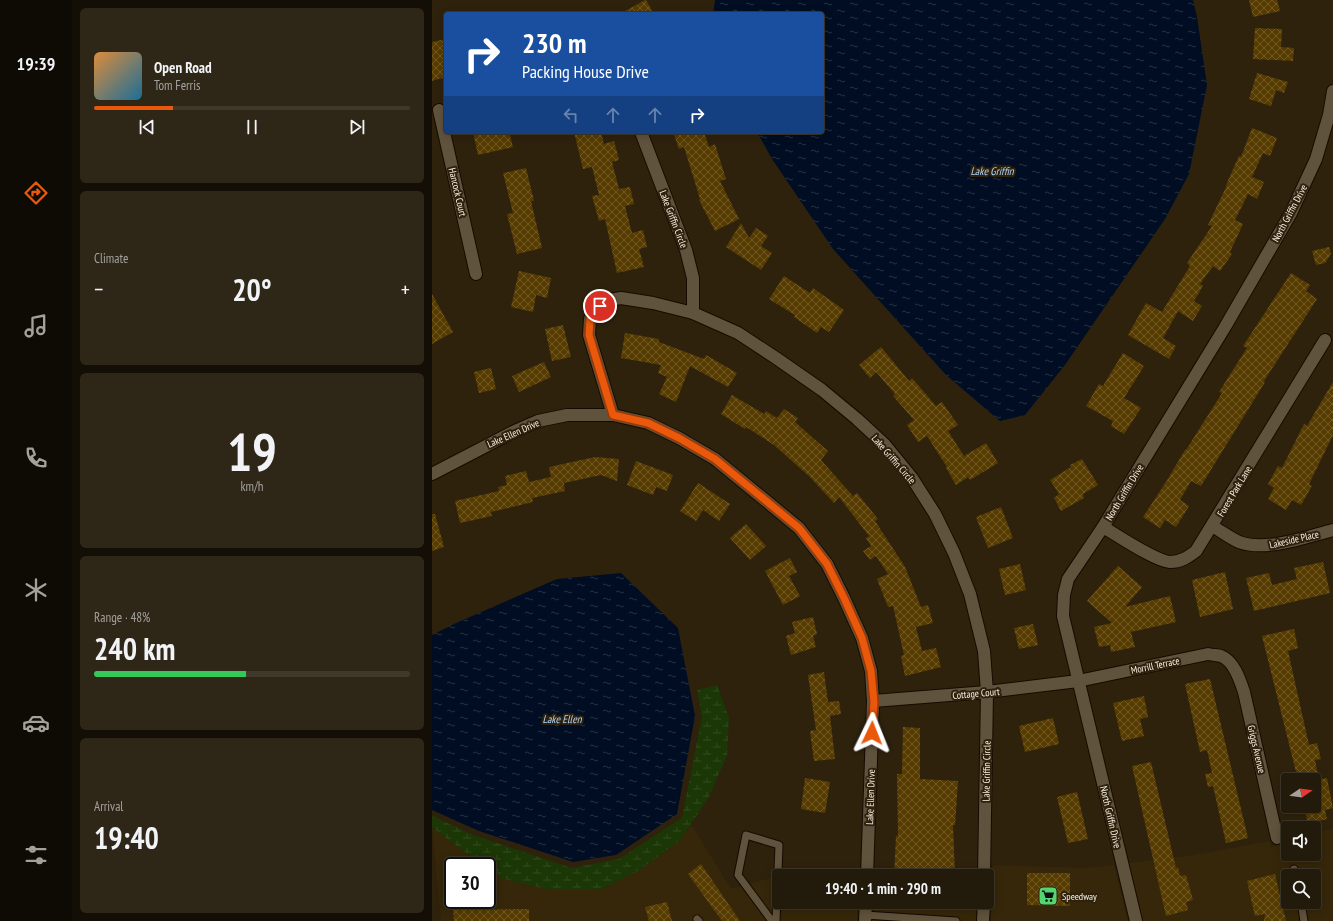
<!DOCTYPE html>
<meta charset="utf-8">
<style>
body{margin:0;font-family:"PT Sans Narrow",sans-serif;background:#2e2718;color:#f1f3f6;height:100vh;display:flex;flex-direction:column;font-size:15px;white-space:nowrap}
*{box-sizing:border-box;margin:0}
p{font-size:13px;color:#a2a19c}
.icon{flex:none;width:22px;height:22px;fill:none;stroke:currentColor;stroke-width:2;stroke-linecap:round;stroke-linejoin:round}
.map{position:relative;flex:1;overflow:hidden}
.details{display:flex;flex-direction:column;gap:8px;padding:8px;background:#130e06;width:360px}
.details>*{flex:none}
.hud{position:absolute;left:12px;top:12px;width:380px;height:122px;border-radius:4px;box-shadow:0 2px 10px #0003,0 0 0 1px #3f382b;background:#1a4fa0;color:#fff;overflow:hidden}
.needle{width:26px;rotate:77deg}
.controls{position:absolute;left:849px;top:773px;display:grid;gap:8px}
.controls a{display:grid;place-items:center;width:40px;height:40px;border-radius:4px;background:#221a0a;box-shadow:0 2px 10px #0003,0 0 0 1px #3f382b;font-size:20px}
.speed{position:absolute;left:12px;top:857px;display:flex;gap:8px;font-size:20px;font-weight:700;text-align:center}
.speed>*{display:grid;place-content:center;width:52px;height:52px;border-radius:50%;background:#221a0a;box-shadow:0 2px 10px #0003,0 0 0 1px #3f382b;line-height:1}
.speed .limit{border:2px solid #111;border-radius:6px;background:#fff;color:#111}
.pin{position:absolute;display:grid;place-items:center;width:34px;height:34px;color:#fff;margin:-17px;border:2px solid #fff;border-radius:50%;box-shadow:0 1px 4px #0007}
.me{position:absolute;width:44px;margin:-22px;rotate:2deg;stroke-linejoin:round;filter:drop-shadow(0 0 3px #0008)}
.turn{display:flex;align-items:center;gap:14px;height:84px;padding:0 12px;font-size:18px}
.turn .icon{width:52px;height:52px;stroke-width:2.5}
.turn b{display:block;font-size:28px;line-height:34px}
.lanes{display:flex;align-items:center;height:38px;padding:0 12px;background:#0003;justify-content:center;gap:20px;direction:ltr}
.lanes .off{opacity:.35}
.big{font-size:30px;font-weight:700;line-height:1.1}
.details .widget{flex:1;display:flex;flex-direction:column;justify-content:center;gap:6px;min-width:0;padding:0 14px;border-radius:6px;background:#2e2718}
.details .dial{align-items:center;gap:0}
.dial b{font-size:52px;line-height:1}
.song{display:flex;align-items:center;gap:12px}
.cover{width:48px;height:48px;border-radius:6px;background:linear-gradient(135deg,hsl(30 70% 55%),hsl(200 70% 35%))}
.played{height:4px;border-radius:2px;background:linear-gradient(90deg,#ea580c 25%,#3f382b 25%)}
.keys{display:flex;justify-content:space-around;direction:ltr}
.heat{display:flex;justify-content:space-between;align-items:center;font-size:22px;direction:ltr}
.charge{height:6px;border-radius:3px;background:linear-gradient(90deg,#34c759 48%,#3f382b 0)}
.trip{position:absolute;left:340px;top:869px;width:222px;height:40px;border-radius:4px;background:#221a0a;box-shadow:0 2px 10px #0003,0 0 0 1px #3f382b;font-weight:700;line-height:40px;text-align:center}
main{display:flex;flex:1;min-height:0}
.tab-bar{display:flex;flex-direction:column;width:72px;justify-content:space-around;align-items:center;background:#0e0a04;color:#a2a19c}
.tab-bar .icon{width:28px;height:28px}
.tab-bar .active{color:#ea580c}
.tab-bar b{font-size:18px;color:#f1f3f6}
.map>svg:first-child{display:block}
.built{fill:#36270a;fill-rule:evenodd}
.wetland{fill:url(#wetland-marsh)}
.water{fill:url(#water-ripples)}
.building{fill:url(#building-cross-hatch)}
.lines{fill:none;stroke-linecap:round;stroke-linejoin:round}
.lane-casing{stroke:#160b00;stroke-width:9}
.street-casing{stroke:#160b00;stroke-width:14}
.lane{stroke:#60533d;stroke-width:7}
.street{stroke:#60533d;stroke-width:12}
.route-casing{stroke:#983908;stroke-width:10}
.route{stroke:#ea580c;stroke-width:7}
.labels{text-anchor:middle;stroke-width:4;stroke-linejoin:round;paint-order:stroke}
.street-label{font-size:10px;fill:#faf2e5;stroke:#2e220d}
.poi-label{font-size:10px;fill:#faf2e5;stroke:#2e220d;text-anchor:start}
.water-label{font-size:11px;font-style:italic;fill:#b0d2f8;stroke:#2e220d}
</style>
<main>
<nav class="tab-bar">
<b>19:39</b>
<svg class="icon active" aria-label="directions" viewBox="0 0 24 24"><path d="M12 3l9 9-9 9-9-9zM9 14v-3h6M13 9l2 2-2 2"/></svg>
<svg class="icon" aria-label="music" viewBox="0 0 24 24"><path d="M9 18V5l10-2v13"/><circle cx="6" cy="18" r="3"/><circle cx="16" cy="16" r="3"/></svg>
<svg class="icon" aria-label="phone" viewBox="0 0 24 24"><path d="M5 4h4l2 5-3 2q2 4 5 5l2-3 5 2v4C11 20 4 13 5 4z"/></svg>
<svg class="icon" aria-label="climate" viewBox="0 0 24 24"><path d="M12 3v18M4 7l16 10M4 17L20 7"/></svg>
<svg class="icon" aria-label="car" viewBox="0 0 24 24"><path d="M5 17H2v-5l4-1 3-4h7l3 4 3 1v5h-3M9 17h6M6 11h13"/><circle cx="7" cy="17" r="2"/><circle cx="17" cy="17" r="2"/></svg>
<svg class="icon" aria-label="filters" viewBox="0 0 24 24"><path d="M4 7h16M4 17h16"/><circle cx="9" cy="7" r="2"/><circle cx="15" cy="17" r="2"/></svg>
</nav>
<section class="details">
<div class="widget">
<div class="song"><i class="cover"></i><div><b>Open Road</b><p>Tom Ferris</p></div></div>
<div class="played"></div>
<div class="keys"><svg class="icon" aria-label="previous" viewBox="0 0 24 24"><path d="M18 5L8 12l10 7zM5 5v14"/></svg><svg class="icon" aria-label="pause" viewBox="0 0 24 24"><path d="M8 5v14M16 5v14"/></svg><svg class="icon" aria-label="next" viewBox="0 0 24 24"><path d="M6 5l10 7-10 7zM19 5v14"/></svg></div>
</div>
<div class="widget"><p>Climate</p>
<div class="heat"><a>−</a><b class="big">20°</b><a>+</a></div>
</div>
<div class="widget dial"><b>19</b><p>km/h</p></div>
<div class="widget"><p>Range · 48%</p><b class="big">240 km</b><div class="charge"></div></div>
<div class="widget"><p>Arrival</p><b class="big">19:40</b></div>
</section>
<div class="map">
<svg width="901" height="921" viewBox="0 0 901 921">
<defs>
<pattern id="wetland-marsh" width="20" height="14" patternUnits="userSpaceOnUse"><rect width="20" height="14" fill="#1b3706"/><path d="M1 5h8M5 5V1M11 12h8M15 12V8" fill="none" stroke="#324b1e"/></pattern>
<pattern id="water-ripples" width="26" height="14" patternUnits="userSpaceOnUse"><rect width="26" height="14" fill="#000d22"/><path d="M2 4q2-2 4 0t4 0M15 11q2-2 4 0t4 0" fill="none" stroke="#263142"/></pattern>
<pattern id="building-cross-hatch" width="8" height="8" patternUnits="userSpaceOnUse"><rect width="8" height="8" fill="#573c01"/><path d="M0 0l8 8M0 8l8-8" fill="none" stroke="#705926"/></pattern>
</defs>
<rect width="100%" height="100%" fill="#2e220d"/>
<g class="built">
<path d="M259,824l40,65 39,-11 9,1v23h79l-1,19h-416l-9,-94 27,21 25,18h-31v34h34v-32l14,10 98,12 39,-19 42,-31z"/>
<path d="M901,829v92h-190l-14,-58 59,-7 82,-15 1,6 14,-3 -1,-6 4,-1v17h26v-22zM856,876h26v26h-26z"/>
<path d="M562,865l93,3 27,-3 14,56h-137l1,-52z"/>
<path d="M441,902h69l30,4 3,-4h1v19h-104z"/>
</g>
<path class="wetland" d="M285,685l12,33 -2,37 -18,42 -29,43 -42,31 -39,19h-48l-50,-12 -14,-10v-2h-3l-25,-18 -27,-21v-11l44,20 96,32 47,-9 63,-41 20,-101 -5,-27z"/>
<g class="water">
<path d="M283,0h478l4,17 10,68 -18,89 -24,45 -100,146 -40,50 -25,6 -54,-46 -113,-126 -61,-90 -15,-27h65v-118h-109z"/>
<path d="M189,573l57,55 17,88 -18,98 -61,41 -43,7 -94,-31 -47,-21v-175l24,-12 101,-44z"/>
</g>
<g class="building">
<path d="M214,0l8,14h-34l25,-14z"/>
<path d="M817,0h28l3,11 -27,6z"/>
<path d="M823,28l27,1 -1,18 13,1 -1,13 -40,-2z"/>
<path d="M14,39v38l-14,4v-39z"/>
<path d="M825,73l31,9 -4,11 -8,-3 -5,16 -22,-7z"/>
<path d="M820,128l25,10 -7,18 -7,-3 -11,24 12,5 -7,17 -9,-5 -13,26 8,4 -13,28 2,2 -12,17 -7,-5 -13,18 3,2 -9,15 8,5 -9,15 -15,-10 -15,27 13,8 -7,13 -41,-24 18,-32 16,9 28,-46 -3,-3 25,-37 -4,-1 19,-40h-1l13,-29 2,1z"/>
<path d="M41,132h36l4,15 -35,8z"/>
<path d="M142,132h27l3,12 10,-3 5,19 -7,2 7,27 11,-2 4,17 -9,2 7,27 11,-3 4,17 -8,2 5,18 -27,6 -12,-54 -6,2 -7,-25 7,-1 -7,-28 -9,2z"/>
<path d="M241,132h31l5,15 6,-3 11,35 -6,2 19,38 -24,12 -16,-31 1,-1 -16,-52 -5,2z"/>
<path d="M94,168l8,33h-3l11,47 -25,6 -10,-40 6,-1 -10,-40z"/>
<path d="M309,223l8,15 7,-10 12,8 -7,10 11,7 -11,17 -35,-23z"/>
<path d="M897,247l2,7 -6,9 -9,2 -4,-14z"/>
<path d="M87,271l32,7 -4,20 -11,-3 -3,17 -22,-5z"/>
<path d="M859,273l19,12 -4,6 11,8 -53,82 1,1 -64,104 -10,-5 -11,19 9,6 -13,21 -11,-7 -5,8 -17,-11 23,-35 19,-32h1l36,-57 -3,-1 28,-44 -4,-2z"/>
<path d="M352,276l26,17 3,-5 31,22 -15,22 -8,-5 -4,6 -23,-16 1,-2 -26,-16z"/>
<path d="M0,294l21,38 -21,12z"/>
<path d="M131,325l8,32 -19,4 -7,-32z"/>
<path d="M193,333l34,6v3l45,17 2,-4 31,18 -9,14 -38,-21 -14,36 -17,-8 8,-17 -9,-4 3,-8 -40,-7z"/>
<path d="M449,347l28,34 3,-3 24,28 6,-4 16,23 -10,6 16,25 22,-13 12,20 -28,17 -2,-3 -12,8 -10,-17 1,-1 -20,-31 -9,6 -11,-17 7,-5 -21,-24 2,-2 -19,-22 -6,6 -11,-13z"/>
<path d="M691,353l21,13 -20,32 17,10 -17,26 -13,-8 2,-5 -27,-15 13,-22 4,2z"/>
<path d="M112,362l7,15 -32,15 -7,-16z"/>
<path d="M59,368l5,21 -17,4 -5,-21z"/>
<path d="M901,382v53l-24,49 3,2 -11,19 -9,-5 -6,10 -18,-11 6,-11 -6,-4 10,-18 4,2 22,-44 3,2z"/>
<path d="M300,395l32,19 2,-3 11,7 7,-9 14,9 -3,4 33,29 -7,9 32,36 4,-3 21,26 -3,2 30,46 16,40 7,-2 5,18 -17,4 6,24 14,-3 5,19 -36,9 -4,-20 3,-1 -11,-49 -5,1 -11,-28 11,-5 -12,-18 -6,4 -7,-9 8,-5 -5,-8 3,-2 -30,-39 -5,6 -24,-26 -36,-32 -28,-18 -1,2 -24,-15z"/>
<path d="M163,457l24,2 -2,22 -16,-6 -37,8 1,8 -33,7 1,4 -42,10 1,4 -32,7 -5,-22 44,-10 -1,-4 9,-2 -2,-9 21,-5 3,11 22,-5 -2,-10z"/>
<path d="M650,459l16,26 -15,9 1,4 -23,13 -7,-13 5,-4 -9,-14 21,-13 -1,-2z"/>
<path d="M204,461l37,14 -6,16 -11,-4 -3,8 -26,-10z"/>
<path d="M266,483l32,21 -11,17 -16,-11 -7,11 -16,-10z"/>
<path d="M569,507l12,31 -25,10 -12,-31z"/>
<path d="M0,514h3l9,33 -12,4z"/>
<path d="M314,524l20,22 -16,14 -20,-22z"/>
<path d="M358,558l7,14 -8,4 11,20 -17,9 -18,-34z"/>
<path d="M891,562l7,31 -76,18 -8,-33 23,-5 3,12 25,-6 -3,-11z"/>
<path d="M588,564l6,26 -21,5 -6,-26z"/>
<path d="M686,566l24,21 -17,20 45,-11 6,26 -45,10 4,15 -24,5 -1,-7 -11,2 -5,-20 18,-4 -25,-22z"/>
<path d="M793,572l8,37 -33,8 -8,-37z"/>
<path d="M381,617l4,17 -4,2 3,11 -25,8 -5,-19 9,-3 -3,-11z"/>
<path d="M601,624l5,21 -19,4 -5,-21z"/>
<path d="M862,629l4,19 -10,3 21,94 8,-2 4,16 -6,1 4,20h-21l-36,-144z"/>
<path d="M392,672l4,30 11,-1 2,13 -11,2 5,43 -21,2 -4,-30 6,-1 -8,-55z"/>
<path d="M778,679l38,159 -22,5 -13,-57 -5,1 -3,-13 7,-1 -5,-23 -7,2 -15,-68z"/>
<path d="M712,696l4,21 -8,2 4,17 -22,5 -9,-38z"/>
<path d="M621,718l6,26 -34,8 -6,-26z"/>
<path d="M471,727l17,1v51l38,2 -3,44h-2l2,51h-61l2,-40h2l-1,-62h5z"/>
<path d="M719,762l25,106 2,-1 2,9 6,-1 7,25 -7,2 2,8 -22,6 -34,-150z"/>
<path d="M373,778l25,4 -5,31 -24,-4z"/>
<path d="M895,778l6,30 -8,2 2,9 -19,5 -4,-18h10v-25z"/>
<path d="M645,792l11,47 -20,4 -11,-46z"/>
<path d="M269,864l39,57h-18l-34,-47z"/>
<path d="M595,873h43v33l-43,-1z"/>
<path d="M843,874l11,47h-22l1,-7 -10,2 -8,-35z"/>
<path d="M20,900h18l1,10 58,-1v12h-75z"/>
<path d="M235,902l5,19h-23l-4,-14z"/>
</g>
<g class="lines">
<g class="lane-casing">
<g id="lane">
<path d="M862,869l1,7"/>
<path d="M869,902l3,19"/>
<path d="M433,915l91,6"/>
<path d="M265,919l2,2"/>
<path d="M340,921l-34,-46 8,-40 33,10 -3,76"/>
</g>
</g>
<g class="street-casing">
<g id="street">
<path d="M7,110l37,164"/>
<path d="M209,132l45,118 7,28v35"/>
<path d="M181,415l-24,-80 1,-16 10,-13 9,-6 12,-2 32,5 40,10 45,20 38,25 46,32 35,29 28,26 27,33 23,36 19,39 16,41 14,57 3,41 -3,184"/>
<path d="M0,474l83,-43 23,-10 29,-6h46l35,8 31,15 36,21 84,69 28,36 17,34 18,40 9,33 2,30 -6,175"/>
<path d="M780,526c9,5 18,12 27,16 27,10 67,-5 94,-12"/>
<path d="M671,527c14,8 52,34 67,35 11,0 18,-5 26,-11l129,-211"/>
<path d="M441,701l114,-9 91,-11 130,-27c4,1 10,1 13,2 13,5 19,24 23,36l33,146"/>
<path d="M433,921l1,-19"/>
<path d="M551,921l1,-19"/>
<path d="M704,921l-73,-305 1,-21 4,-16 35,-52 122,-200 66,-114 25,-54 13,-44 4,-24"/>
</g>
</g>
<use href="#lane" class="lane"/>
<use href="#street" class="street"/>
</g>
<g class="lines">
<g class="route-casing">
<path id="route" d="M168,306l-10,13 -1,16 24,80 35,8 31,15 36,21 84,69 28,36 17,34 18,40 9,33 3,31 -2,31"/>
</g>
<use href="#route" class="route"/>
</g>
<defs>
<g id="supermarket-square" transform="scale(1)"><rect x="-9" y="-9" width="18" height="18" rx="4" fill="#53d672" stroke="#2e220d"/><path d="M-6-5.5h2.5l.6 2H6L4.5 2H-2.5L-4.4-4H-6ZM-1.5 3.2a1.3 1.3 0 1 0 .1 0ZM3 3.2a1.3 1.3 0 1 0 .1 0Z" fill="#111"/></g>
</defs>
<g fill-rule="evenodd">
<use href="#supermarket-square" x="616" y="896"/>
</g>
<g class="labels">
<g class="street-label">
<text transform="translate(26 192) rotate(77)" y="4">Hancock Court</text>
<text transform="translate(857 213) rotate(-62)" y="4">North Griffin Drive</text>
<text transform="translate(242 219) rotate(69)" y="4">Lake Griffin Circle</text>
<text transform="translate(81 433) rotate(-24)" y="4">Lake Ellen Drive</text>
<text transform="translate(462 459) rotate(49)" y="4">Lake Griffin Circle</text>
<text transform="translate(802 491) rotate(-59)" y="4">Forest Park Lane</text>
<text transform="translate(692 492) rotate(-59)" y="4">North Griffin Drive</text>
<text transform="translate(862 539) rotate(-13)" y="4">Lakeside Place</text>
<text transform="translate(723 665) rotate(-12)" y="4">Morrill Terrace</text>
<text transform="translate(544 693) rotate(-5)" y="4">Cottage Court</text>
<text transform="translate(825 749) rotate(77)" y="4">Griggs Avenue</text>
<text transform="translate(554 771) rotate(-89)" y="4">Lake Griffin Circle</text>
<text transform="translate(438 797) rotate(-88)" y="4">Lake Ellen Drive</text>
<text transform="translate(679 817) rotate(77)" y="4">North Griffin Drive</text>
</g>
<g class="poi-label">
<text x="630" y="900">Speedway</text>
</g>
<g class="water-label">
<text x="560" y="175">Lake Griffin</text>
<text x="130" y="723">Lake Ellen</text>
</g>
</g>
</svg>
<div class="controls">
<a><svg class="needle" viewBox="-14 -14 28 28"><path d="M0-13l5 13h-10z" fill="#e53935"/><path d="M0 13l5-13h-10z" fill="#a2a19c"/></svg></a>
<a><svg class="icon" aria-label="sound" viewBox="0 0 24 24"><path d="M4 9h4l5-4v14l-5-4H4zM17 9q2 3 0 6"/></svg></a>
<a><svg class="icon" aria-label="search" viewBox="0 0 24 24"><circle cx="10" cy="10" r="6"/><path d="M15 15l6 6"/></svg></a>
</div>
<div class="speed"><div class="limit">30</div></div>
<div class="pin" style="left:168px;top:306px;background:#d93025"><svg class="icon" aria-label="arrive" viewBox="0 0 24 24"><path d="M6 21V4h12l-3 4 3 4H6"/></svg></div>
<svg class="me" style="left:440px;top:733px" viewBox="-20 -20 40 40"><path d="M0-17L14 15 0 8-14 15z" fill="#ea580c" stroke="#fff" stroke-width="4"/></svg>
<div class="trip">19:40 · 1 min · 290 m</div>
<div class="hud">
<div class="turn"><svg class="icon" aria-label="right" viewBox="0 0 24 24"><path d="M7 20v-9h11M14 6l5 5-5 5"/></svg><div><b>230 m</b>Packing House Drive</div></div>
<div class="lanes"><svg class="icon off" aria-label="left" viewBox="0 0 24 24"><path d="M17 20v-9H6M10 6l-5 5 5 5"/></svg><svg class="icon off" aria-label="ahead" viewBox="0 0 24 24"><path d="M12 20V5M6 11l6-6 6 6"/></svg><svg class="icon off" aria-label="ahead" viewBox="0 0 24 24"><path d="M12 20V5M6 11l6-6 6 6"/></svg><svg class="icon" aria-label="right" viewBox="0 0 24 24"><path d="M7 20v-9h11M14 6l5 5-5 5"/></svg></div>
</div>
</div>
</main>
